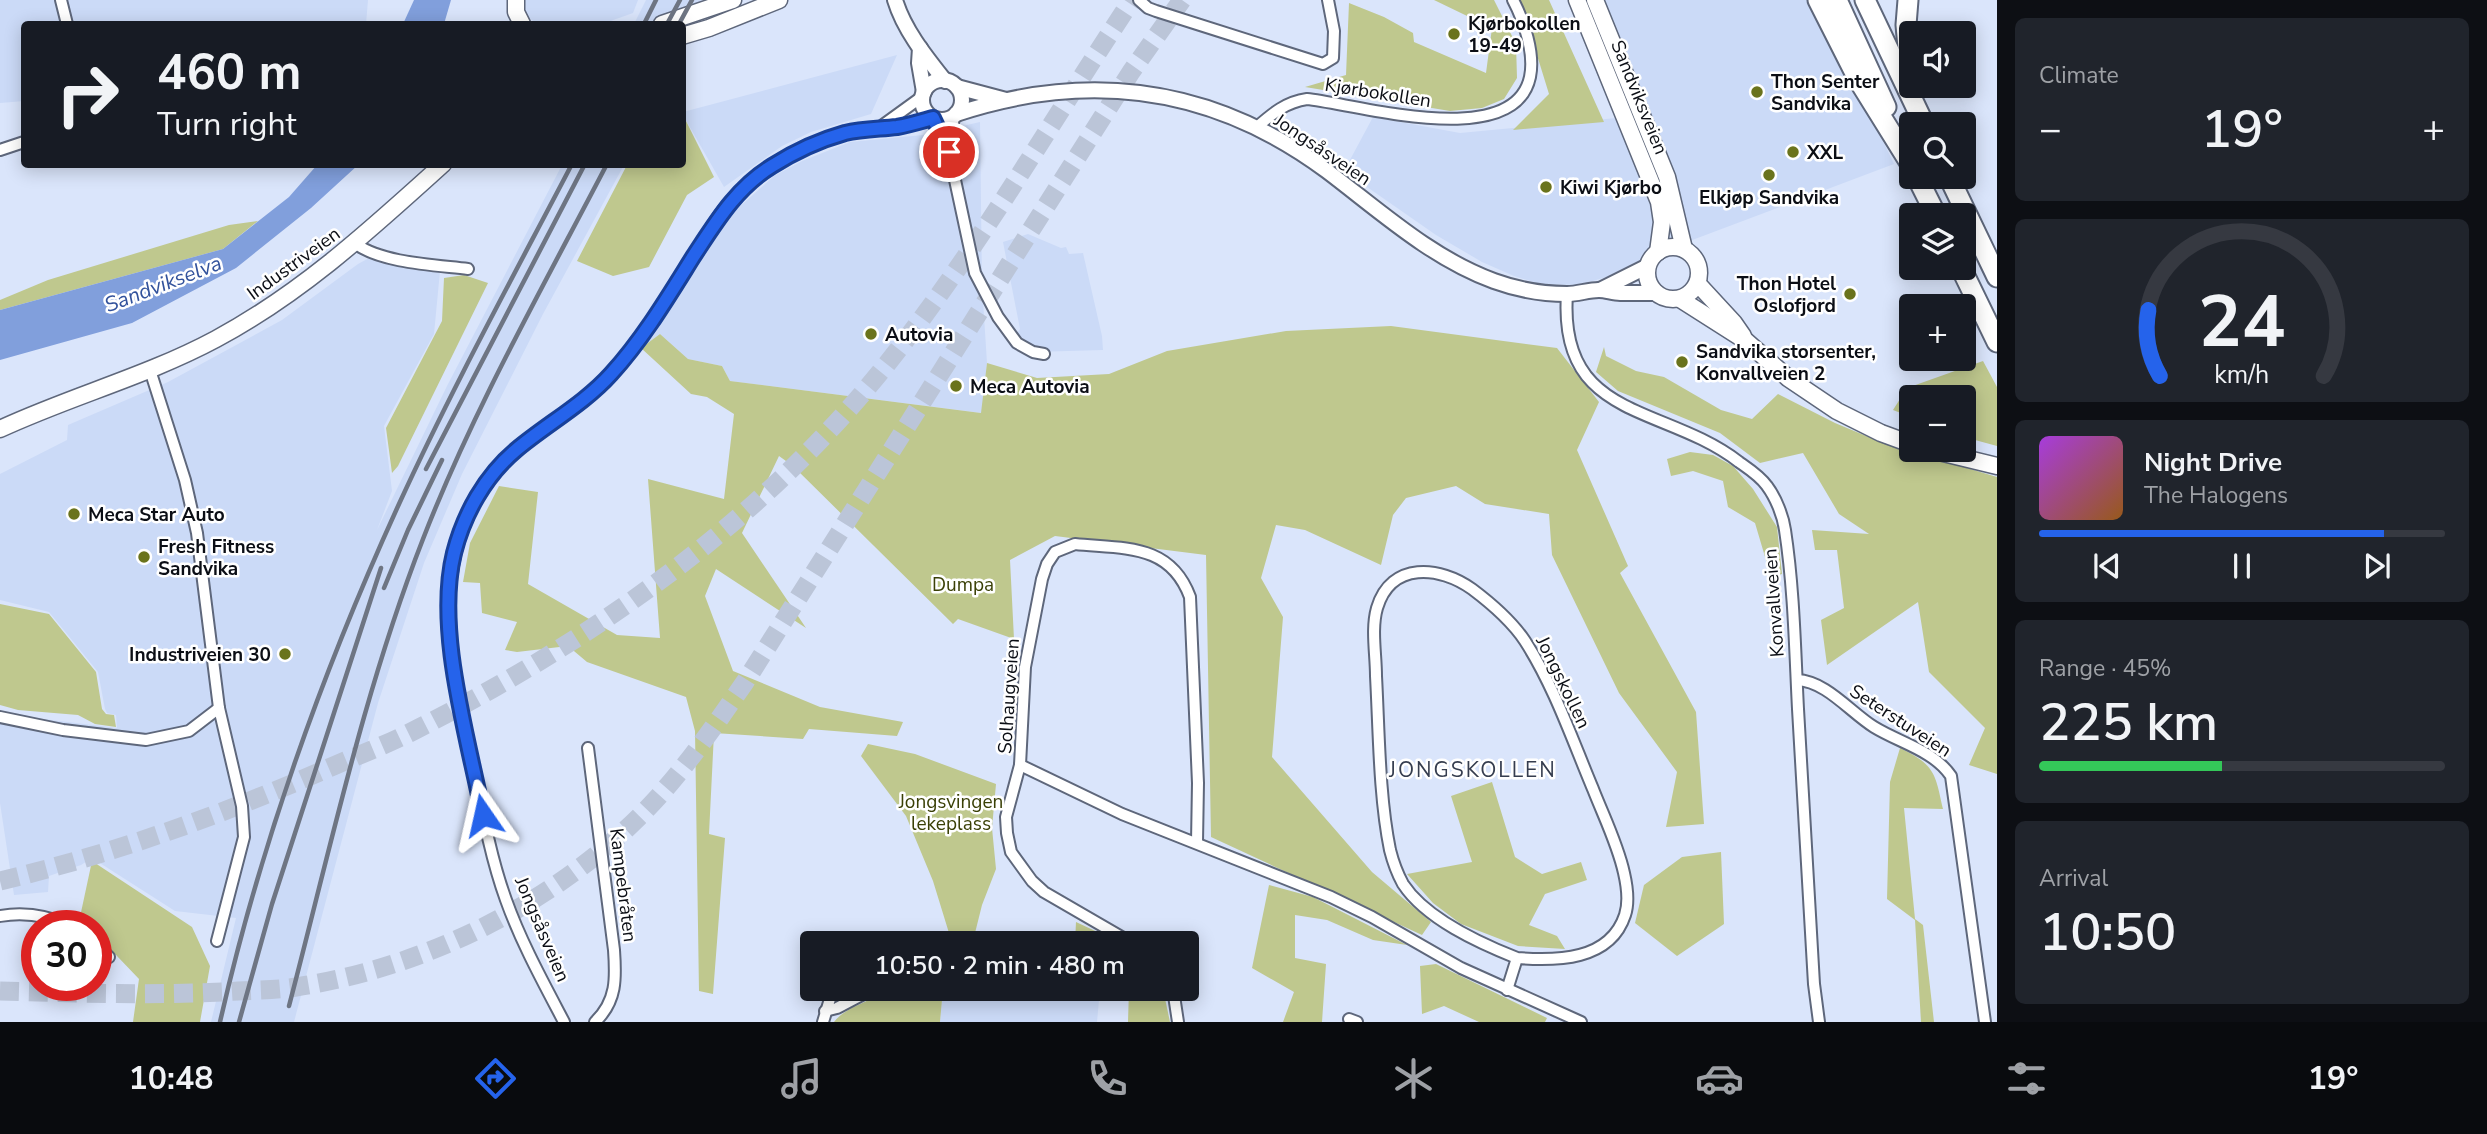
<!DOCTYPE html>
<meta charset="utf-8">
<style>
body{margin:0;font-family:"Nunito Sans",sans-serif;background:#20242c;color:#f1f3f6;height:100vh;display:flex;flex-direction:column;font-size:26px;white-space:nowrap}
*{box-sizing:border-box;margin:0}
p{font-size:23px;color:#9ea1a6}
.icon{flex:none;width:38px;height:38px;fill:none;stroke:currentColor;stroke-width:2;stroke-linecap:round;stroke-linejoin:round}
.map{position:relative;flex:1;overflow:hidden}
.side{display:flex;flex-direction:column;gap:18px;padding:18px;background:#0d0f14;width:490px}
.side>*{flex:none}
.hud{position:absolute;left:21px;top:21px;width:665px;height:147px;border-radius:7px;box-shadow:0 4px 18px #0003;background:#171b24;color:#f1f3f6;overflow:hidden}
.controls{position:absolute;left:1899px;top:21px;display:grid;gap:14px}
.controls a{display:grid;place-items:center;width:77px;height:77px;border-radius:7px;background:#171b24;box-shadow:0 4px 18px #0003;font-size:35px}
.speed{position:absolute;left:21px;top:910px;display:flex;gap:14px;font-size:35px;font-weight:700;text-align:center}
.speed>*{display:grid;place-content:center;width:91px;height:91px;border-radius:50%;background:#171b24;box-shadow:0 4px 18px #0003;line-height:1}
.speed .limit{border:10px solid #d22;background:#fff;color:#111}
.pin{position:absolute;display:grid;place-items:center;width:60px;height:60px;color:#fff;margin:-30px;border:4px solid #fff;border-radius:50%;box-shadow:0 2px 7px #0007}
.me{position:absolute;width:77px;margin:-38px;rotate:349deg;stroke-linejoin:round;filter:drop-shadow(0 0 5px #0008)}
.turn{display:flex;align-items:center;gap:24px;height:147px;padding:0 21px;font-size:32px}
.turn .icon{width:91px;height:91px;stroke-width:2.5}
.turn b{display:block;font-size:49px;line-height:60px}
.big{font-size:52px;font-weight:600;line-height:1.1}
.side .widget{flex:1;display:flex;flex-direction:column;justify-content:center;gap:10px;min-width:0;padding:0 24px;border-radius:10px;background:#20242c}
.side .dial{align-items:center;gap:0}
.dial svg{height:182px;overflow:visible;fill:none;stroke:#363941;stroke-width:7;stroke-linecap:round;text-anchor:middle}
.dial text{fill:#f1f3f6;stroke:none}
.song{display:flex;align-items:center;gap:21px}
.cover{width:84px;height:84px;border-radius:10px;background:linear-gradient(135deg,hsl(280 70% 55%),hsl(30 70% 35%))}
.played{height:7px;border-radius:4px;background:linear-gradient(90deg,#2563eb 85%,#363941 85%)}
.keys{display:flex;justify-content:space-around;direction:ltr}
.heat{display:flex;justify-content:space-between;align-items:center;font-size:38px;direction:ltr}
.charge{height:10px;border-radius:5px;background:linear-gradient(90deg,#34c759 45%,#363941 0)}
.trip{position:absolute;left:800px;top:931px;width:399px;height:70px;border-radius:7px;background:#171b24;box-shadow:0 4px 18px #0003;font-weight:600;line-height:70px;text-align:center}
.tab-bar{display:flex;height:112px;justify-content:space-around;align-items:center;background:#090b0e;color:#9ea1a6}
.tab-bar .icon{width:49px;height:49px}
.tab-bar .current{color:#2563eb}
.tab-bar b{font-size:32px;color:#f1f3f6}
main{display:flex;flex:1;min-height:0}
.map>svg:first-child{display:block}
.built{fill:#cbdaf7}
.green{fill:#bfc88e}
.water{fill:#819fdc}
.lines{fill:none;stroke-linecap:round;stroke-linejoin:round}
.motorway-tunnel{stroke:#bbc5d8;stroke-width:19;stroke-dasharray:19 10;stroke-linecap:butt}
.minor-casing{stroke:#5e677b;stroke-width:14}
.tertiary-casing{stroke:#5e677b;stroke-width:18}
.secondary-casing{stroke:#5e677b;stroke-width:19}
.motorway-casing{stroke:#5e677b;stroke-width:23}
.minor{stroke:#fff;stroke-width:10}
.tertiary{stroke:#fff;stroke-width:14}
.secondary{stroke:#fff;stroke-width:16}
.motorway{stroke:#fff;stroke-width:19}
.rail{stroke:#6e7583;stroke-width:4.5}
.route-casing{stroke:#184099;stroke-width:18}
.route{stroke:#2563eb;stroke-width:12}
.poi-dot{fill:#6a731c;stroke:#fff;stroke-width:2.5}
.labels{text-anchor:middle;stroke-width:5;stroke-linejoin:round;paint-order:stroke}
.poi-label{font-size:19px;font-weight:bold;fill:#0b0e15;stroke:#fff;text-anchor:start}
.street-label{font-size:19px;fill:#0b0e15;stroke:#fff}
.park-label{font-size:19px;fill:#3a4006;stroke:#fff}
.water-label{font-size:21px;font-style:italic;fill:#32529c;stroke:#fff}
.neighbourhood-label{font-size:21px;letter-spacing:2px;fill:#353d4f;stroke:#fff}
</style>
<main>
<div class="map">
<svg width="1997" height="1022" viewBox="0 0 1997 1022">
<rect width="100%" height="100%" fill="#dae5fb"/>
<g class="built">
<path d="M0,0h368l-2,24h-342v77l-24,2z"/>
<path d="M521,0h117l-5,13 -31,11h-64l-20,-13z"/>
<path d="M646,0h56l-19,40 -1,-16h-48z"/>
<path d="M1602,0h213l79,164 -207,78 -57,28 -51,15 -39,-1 -26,-8 -32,-14 -46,-27 -92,-64 29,-54 87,16 188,-18z"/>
<path d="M897,55l-26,59 -60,18 -29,14 -58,41 -41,-72v-3z"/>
<path d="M980,122l2,163 5,78 -5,50 -252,-32 -8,-15 -34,-7 -28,-25 -19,14 87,-131 46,-41 28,-15 48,-19 73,-7z"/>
<path d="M562,165h62l-81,149 -81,160 -38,89 -46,140 -84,319h-83l25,-104 -61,-7 -83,-53 -11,7 -32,11 -1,16 -34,3 -14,-92v-85l10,-3 107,13 -1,-13 -9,-2 -2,-4 -7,-37 -49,-60 -49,-12v-126l67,-34 1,-15 100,-43 114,-62 76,-56 11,-6 71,13 -6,63 -50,92 8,65 -15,39 70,-144z"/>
<path d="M1028,234l33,14 5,-1 3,7 14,-1 19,83 1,14 -70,2 -17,-17 4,-6 -17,-87z"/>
<path d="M943,989h157l-3,33h-157z"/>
</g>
<g class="green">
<path d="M1434,0h60l22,44 1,34 -13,21 -22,9 -32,3 -145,-24 41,-12 3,-72 35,14 29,16 1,9 72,31 6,-45z"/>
<path d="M1520,0h29l55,122 -91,8 36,-36z"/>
<path d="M683,115l31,62 -27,18 -38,72 -36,9 -36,-15 50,-96 55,-1z"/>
<path d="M258,221l-35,28 -223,61v-10l48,-20 181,-55z"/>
<path d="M464,275l24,8 -90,183 -6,7 -6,-45 56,-107 2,-43z"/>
<path d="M1391,326l166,22 42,54 -22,48 51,116 -8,7 76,139 8,112 -38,3 11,-55 -58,-79 -67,-138 -3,-41 -64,-10 -29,-18 -50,12 -13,17 -12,50 -76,-35 -29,-5 -15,53 22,39 -11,140 100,115 59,50 -9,13 -211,-98 -5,-282 -151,-19 -45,24 4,79 -56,-20 -5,5 -160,-158 -14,-10 -37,77 64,95 -90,-59 -11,27 28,75 87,36 83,15 -6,14 -88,-7 -6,10 -89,-6 -5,101 16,4 -12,156 -14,-3 -4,-260 -9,-34 -99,-35 -19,-16 -51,6 -12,-2 12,-28 -35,-9 -2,-30 -17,-1 7,-39 29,-57 39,6 -10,92 89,51 43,3 -12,-159 76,20 10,-85 -27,-17 -16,-3 -50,-46 19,-14 28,25 34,7 8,15 251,32 6,-50 50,15 72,-4 58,-23 119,-20z"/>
<path d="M1604,347l2,9 30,15 28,6 57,33 31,9 26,-25 57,29 48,20 114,34v297l-28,-9 16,-37 -56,-56 -11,-70 -91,63 -6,-45 23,-12 -7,-58h-22l-3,-20 57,4 -30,-20 -36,-61 -43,10 -40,-30 -102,-42 -22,-19z"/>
<path d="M1983,361l14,26v59l-33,-9v-40h-53v20l-18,-7 14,-22z"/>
<path d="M1690,452l23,3 20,11 20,23 24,38 5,47 -11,3 -16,-54 -27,-16 -5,-26 -30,-10 -22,5 -4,-17z"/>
<path d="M0,604l49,10 47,58 6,37 4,5 8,1 2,12 -21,-3 -17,-9 -60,-5 -18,-5z"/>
<path d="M868,744l47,10 81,30 -4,44 4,41 -14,36 -8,32 -25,-4 -16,-52 -27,-65 -45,-60z"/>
<path d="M1900,748c35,17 35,25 43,61l-39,-1 11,111 8,6 11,97h-13l-6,-102 -28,-21 3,-117z"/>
<path d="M1492,782l23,75 27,17 39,-12 6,18 -42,14 -16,31 28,11 8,13 -47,-3 -57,-22 -28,-21 -26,-29 65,-12 -21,-66z"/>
<path d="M1721,852l3,72 -47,32 -42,-33 9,-38 38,-28z"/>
<path d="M92,861l100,66 18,39 -10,56h-67l6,-43 -43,-45v-8h-8l-8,-9z"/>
<path d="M1269,885l44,12 94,48 -34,-5 -46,-20 -32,-5v43l31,6 -4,58h-39l11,-30 -42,-24z"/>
<path d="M1076,922l45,21h-46z"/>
<path d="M1436,964l111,54 -2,4h-66l-35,-16 -22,8 -2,-48z"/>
<path d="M882,989h61l-3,33h-106c14,-18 40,-19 48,-33z"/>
<path d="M1129,989h34l7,33h-42z"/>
</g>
<g class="water">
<path d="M414,0h37l-7,24h-41z"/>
<path d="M317,165h41l-47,43 -75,60 -104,55 -132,37v-50l223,-61 66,-52z"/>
</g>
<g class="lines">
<g class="motorway-tunnel">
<path d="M0,881c112,-27 219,-65 324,-111 32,-14 65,-26 95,-42 175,-89 338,-204 463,-358 94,-116 167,-246 250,-370"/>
<path d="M0,991c79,2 159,5 238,0 19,-1 39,-1 58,-4 134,-20 272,-90 363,-191 32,-36 59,-75 86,-114l386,-610 51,-72"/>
</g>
<g class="minor-casing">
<g id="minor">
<path d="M61,0l6,24"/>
<path d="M1139,0l9,8 8,3 167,53 10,-6 1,-27 -6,-31"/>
<path d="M936,119l13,33 26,121 23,44 19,26 16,9 11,2"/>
<path d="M883,125l40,-29"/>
<path d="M1257,127c16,-14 29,-25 50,-28 49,5 207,53 223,-22 5,-24 -6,-56 -17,-77"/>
<path d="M0,150l24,-8"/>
<path d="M949,152l5,-36"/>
<path d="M356,244c26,19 79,21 112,25"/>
<path d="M1567,294c-9,127 97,110 172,168 10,7 21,14 28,24 9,12 16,30 18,44 9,59 10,120 13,179 5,92 10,184 16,275l5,38"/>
<path d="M150,370l35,110 12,53 22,175 23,98 2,31 -27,104"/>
<path d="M1797,680c29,1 53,32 77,47 26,16 59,23 77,49l34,246"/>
<path d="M0,717l63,13 83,10 43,-9 30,-23"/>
<path d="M588,748l26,202c2,28 3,51 -19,72"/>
<path d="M1020,765l102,49 209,83 41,20 89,51 120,54"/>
<path d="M0,916c26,-5 49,0 72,10"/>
<path d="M1132,943l-88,-51 -12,-11 -21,-29 -4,-19 -1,-16 14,-52 5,-98 17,-88 5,-15 8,-12 20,-8c49,5 95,-1 115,53l8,186 -1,59"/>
<path d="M96,945l13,12"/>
<path d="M1173,989l5,33"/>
<path d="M1507,990l10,-32c39,3 93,3 108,-43 4,-12 2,-29 -1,-42 -6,-28 -20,-56 -31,-84 -21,-50 -39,-103 -68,-148 -14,-21 -33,-37 -53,-52 -32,-23 -81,-28 -95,19 -6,21 -1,46 -1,68 3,55 3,120 14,174 3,12 7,23 13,34 23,35 76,59 114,74"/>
<path d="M825,1011l12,-3 36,-19"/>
<path d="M1349,1019l8,3"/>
<path d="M564,1022c-21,-40 -43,-80 -58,-122 -16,-44 -24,-91 -33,-137 -16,-79 -40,-164 -7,-242 4,-10 8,-22 15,-31 37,-55 102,-79 142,-130 27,-34 49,-71 72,-107 11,-16 20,-35 33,-49 30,-33 70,-56 113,-69 19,-6 39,-6 58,-9 12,-1 23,-5 34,-8"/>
<path d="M823,1022l10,-33"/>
</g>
</g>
<g class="tertiary-casing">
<g id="tertiary">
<path d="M895,0c9,30 31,57 50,81"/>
<path d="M920,48l-1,15 5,29"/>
<circle cx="942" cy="100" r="20"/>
<path d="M957,87l49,13"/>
<path d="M956,114c133,-44 258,-27 371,57 53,40 104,87 167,110 22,8 50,13 73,13 11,0 21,-4 32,-4 7,0 14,3 21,3 12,0 24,0 37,0"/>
<path d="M1600,290l48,-24"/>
</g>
</g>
<g class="secondary-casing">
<g id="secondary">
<path d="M516,0v12l6,12"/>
<path d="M1577,0l82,202 3,20 -4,30"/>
<path d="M1595,0l72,177 17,72"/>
<path d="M662,24l71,-24"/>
<path d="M682,36l27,-8 70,-28"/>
<circle cx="1673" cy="273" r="26"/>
<path d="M1698,284l36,39 9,13"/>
<path d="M1680,299l66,42 42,37 49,33 44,22 30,11"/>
<path d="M0,429c71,-33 147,-53 216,-90 86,-46 155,-110 227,-175"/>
<path d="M1931,450l66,16"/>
</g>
</g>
<g class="motorway-casing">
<g id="motorway">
<path d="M1818,0l41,81 51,82"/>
<path d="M1837,0l49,107"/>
<path d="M1865,0l59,124"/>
<path d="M1908,0l-2,25 5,57"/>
<path d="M1917,177l19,38"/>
<path d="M1949,177l48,100"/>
<path d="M1961,268l36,74"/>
</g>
</g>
<use href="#minor" class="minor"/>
<use href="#tertiary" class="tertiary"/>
<use href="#secondary" class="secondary"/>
<use href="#motorway" class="motorway"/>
<g class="rail">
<path d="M644,24l12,-24"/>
<path d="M667,24l13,-24"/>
<path d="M679,24l13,-24"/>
<path d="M426,469l159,-305"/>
<path d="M384,588l24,-58 34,-70"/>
<path d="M289,1006c41,-156 75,-316 134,-467 50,-129 120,-252 184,-375"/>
<path d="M220,1022c41,-179 103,-352 179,-518 53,-116 114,-227 173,-340"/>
<path d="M239,1022l33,-118 109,-336"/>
</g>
</g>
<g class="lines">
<g class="route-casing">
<path id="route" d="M483,815c-15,-78 -48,-185 -29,-262 10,-39 31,-77 62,-103 31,-26 68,-46 95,-76 32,-35 57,-77 82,-117 23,-35 43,-69 79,-91 22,-14 48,-26 73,-33 17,-4 35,-4 52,-6 12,-2 25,-6 36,-9l16,34"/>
</g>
<use href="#route" class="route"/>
</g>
<g class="poi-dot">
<circle cx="1454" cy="34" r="7"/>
<circle cx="1757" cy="92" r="7"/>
<circle cx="1793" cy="152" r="7"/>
<circle cx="1769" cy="175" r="7"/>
<circle cx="1546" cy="187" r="7"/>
<circle cx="1850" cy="294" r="7"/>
<circle cx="871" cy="334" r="7"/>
<circle cx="1682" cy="362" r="7"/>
<circle cx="956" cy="386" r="7"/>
<circle cx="74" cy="514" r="7"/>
<circle cx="144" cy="557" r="7"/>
<circle cx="285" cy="654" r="7"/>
</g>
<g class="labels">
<g class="poi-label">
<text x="1468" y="30">Kjørbokollen<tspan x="1468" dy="22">19-49</tspan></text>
<text x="1771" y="88">Thon Senter<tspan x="1771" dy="22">Sandvika</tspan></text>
<text x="1807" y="159">XXL</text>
<text x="1560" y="194">Kiwi Kjørbo</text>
<text x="1769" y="204" text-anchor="middle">Elkjøp Sandvika</text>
<text x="1836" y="290" text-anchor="end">Thon Hotel<tspan x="1836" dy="22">Oslofjord</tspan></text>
<text x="885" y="341">Autovia</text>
<text x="1696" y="358">Sandvika storsenter,<tspan x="1696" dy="22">Konvallveien 2</tspan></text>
<text x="970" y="393">Meca Autovia</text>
<text x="88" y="521">Meca Star Auto</text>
<text x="158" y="553">Fresh Fitness<tspan x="158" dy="22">Sandvika</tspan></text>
<text x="271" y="661" text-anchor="end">Industriveien 30</text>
</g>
<g class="street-label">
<text transform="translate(1378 92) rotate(9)" y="7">Kjørbokollen</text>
<text transform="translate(1640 97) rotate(68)" y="7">Sandviksveien</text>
<text transform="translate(1323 149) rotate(34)" y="7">Jongsåsveien</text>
<text transform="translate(293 263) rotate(-36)" y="7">Industriveien</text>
<text transform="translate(1773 603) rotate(-94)" y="7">Konvallveien</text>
<text transform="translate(1564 682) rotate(64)" y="7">Jongskollen</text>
<text transform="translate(1008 696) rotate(-86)" y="7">Solhaugveien</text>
<text transform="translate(1901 720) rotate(33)" y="7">Seterstuveien</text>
<text transform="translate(624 885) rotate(83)" y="7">Kampebråten</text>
<text transform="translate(543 929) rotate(67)" y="7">Jongsåsveien</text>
</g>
<g class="park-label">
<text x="963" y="591">Dumpa</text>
<text x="951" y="808">Jongsvingen<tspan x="951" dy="22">lekeplass</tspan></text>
</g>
<g class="water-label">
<text transform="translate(163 284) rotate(-21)" y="7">Sandvikselva</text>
</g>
<g class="neighbourhood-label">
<text x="1473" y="777">JONGSKOLLEN</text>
</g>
</g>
</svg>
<div class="controls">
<a><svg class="icon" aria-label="sound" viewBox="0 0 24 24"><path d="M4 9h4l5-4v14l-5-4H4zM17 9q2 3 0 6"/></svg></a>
<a><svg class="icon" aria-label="search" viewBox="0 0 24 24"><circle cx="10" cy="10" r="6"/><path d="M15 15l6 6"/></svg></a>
<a><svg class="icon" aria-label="layers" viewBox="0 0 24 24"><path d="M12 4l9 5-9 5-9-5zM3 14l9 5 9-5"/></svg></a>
<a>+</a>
<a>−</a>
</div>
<div class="speed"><div class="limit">30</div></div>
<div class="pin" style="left:949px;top:152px;background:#d93025"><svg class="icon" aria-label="arrive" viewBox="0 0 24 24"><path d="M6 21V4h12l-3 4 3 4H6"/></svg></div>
<svg class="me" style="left:483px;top:815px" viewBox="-20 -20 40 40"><path d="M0-17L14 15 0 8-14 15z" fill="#2563eb" stroke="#fff" stroke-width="4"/></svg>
<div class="trip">10:50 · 2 min · 480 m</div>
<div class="hud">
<div class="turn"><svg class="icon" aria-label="right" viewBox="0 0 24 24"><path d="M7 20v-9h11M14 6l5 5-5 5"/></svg><div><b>460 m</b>Turn right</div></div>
</div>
</div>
<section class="side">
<div class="widget"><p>Climate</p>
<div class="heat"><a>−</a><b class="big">19°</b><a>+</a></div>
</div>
<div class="widget dial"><svg viewBox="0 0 100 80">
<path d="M14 69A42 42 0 1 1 86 69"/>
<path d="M14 69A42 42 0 0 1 9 40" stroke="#2563eb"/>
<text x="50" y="56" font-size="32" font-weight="700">24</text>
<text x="50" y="72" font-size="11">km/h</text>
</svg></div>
<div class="widget">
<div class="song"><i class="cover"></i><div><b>Night Drive</b><p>The Halogens</p></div></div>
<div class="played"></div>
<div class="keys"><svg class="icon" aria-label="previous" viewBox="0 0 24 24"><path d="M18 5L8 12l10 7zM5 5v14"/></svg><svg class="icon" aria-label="pause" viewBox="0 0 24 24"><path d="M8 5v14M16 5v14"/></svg><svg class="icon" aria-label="next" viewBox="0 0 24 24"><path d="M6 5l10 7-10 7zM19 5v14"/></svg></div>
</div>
<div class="widget"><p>Range · 45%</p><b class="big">225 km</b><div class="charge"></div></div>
<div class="widget"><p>Arrival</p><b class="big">10:50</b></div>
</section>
</main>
<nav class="tab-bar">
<b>10:48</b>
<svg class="icon current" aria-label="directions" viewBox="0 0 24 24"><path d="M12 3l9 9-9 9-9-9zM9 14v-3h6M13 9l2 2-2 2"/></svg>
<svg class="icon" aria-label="music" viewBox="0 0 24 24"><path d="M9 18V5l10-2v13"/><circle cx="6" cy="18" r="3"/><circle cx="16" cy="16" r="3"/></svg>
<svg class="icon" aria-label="phone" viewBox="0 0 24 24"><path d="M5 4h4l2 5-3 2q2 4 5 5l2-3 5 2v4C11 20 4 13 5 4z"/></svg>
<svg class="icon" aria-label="climate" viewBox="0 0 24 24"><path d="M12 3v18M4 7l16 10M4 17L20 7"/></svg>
<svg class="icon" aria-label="car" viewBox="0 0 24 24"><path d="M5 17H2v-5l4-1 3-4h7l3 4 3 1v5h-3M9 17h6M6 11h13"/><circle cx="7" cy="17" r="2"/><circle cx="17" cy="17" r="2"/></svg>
<svg class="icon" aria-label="filters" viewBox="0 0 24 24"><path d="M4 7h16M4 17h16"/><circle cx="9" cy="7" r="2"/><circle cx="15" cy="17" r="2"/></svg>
<b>19°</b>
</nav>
